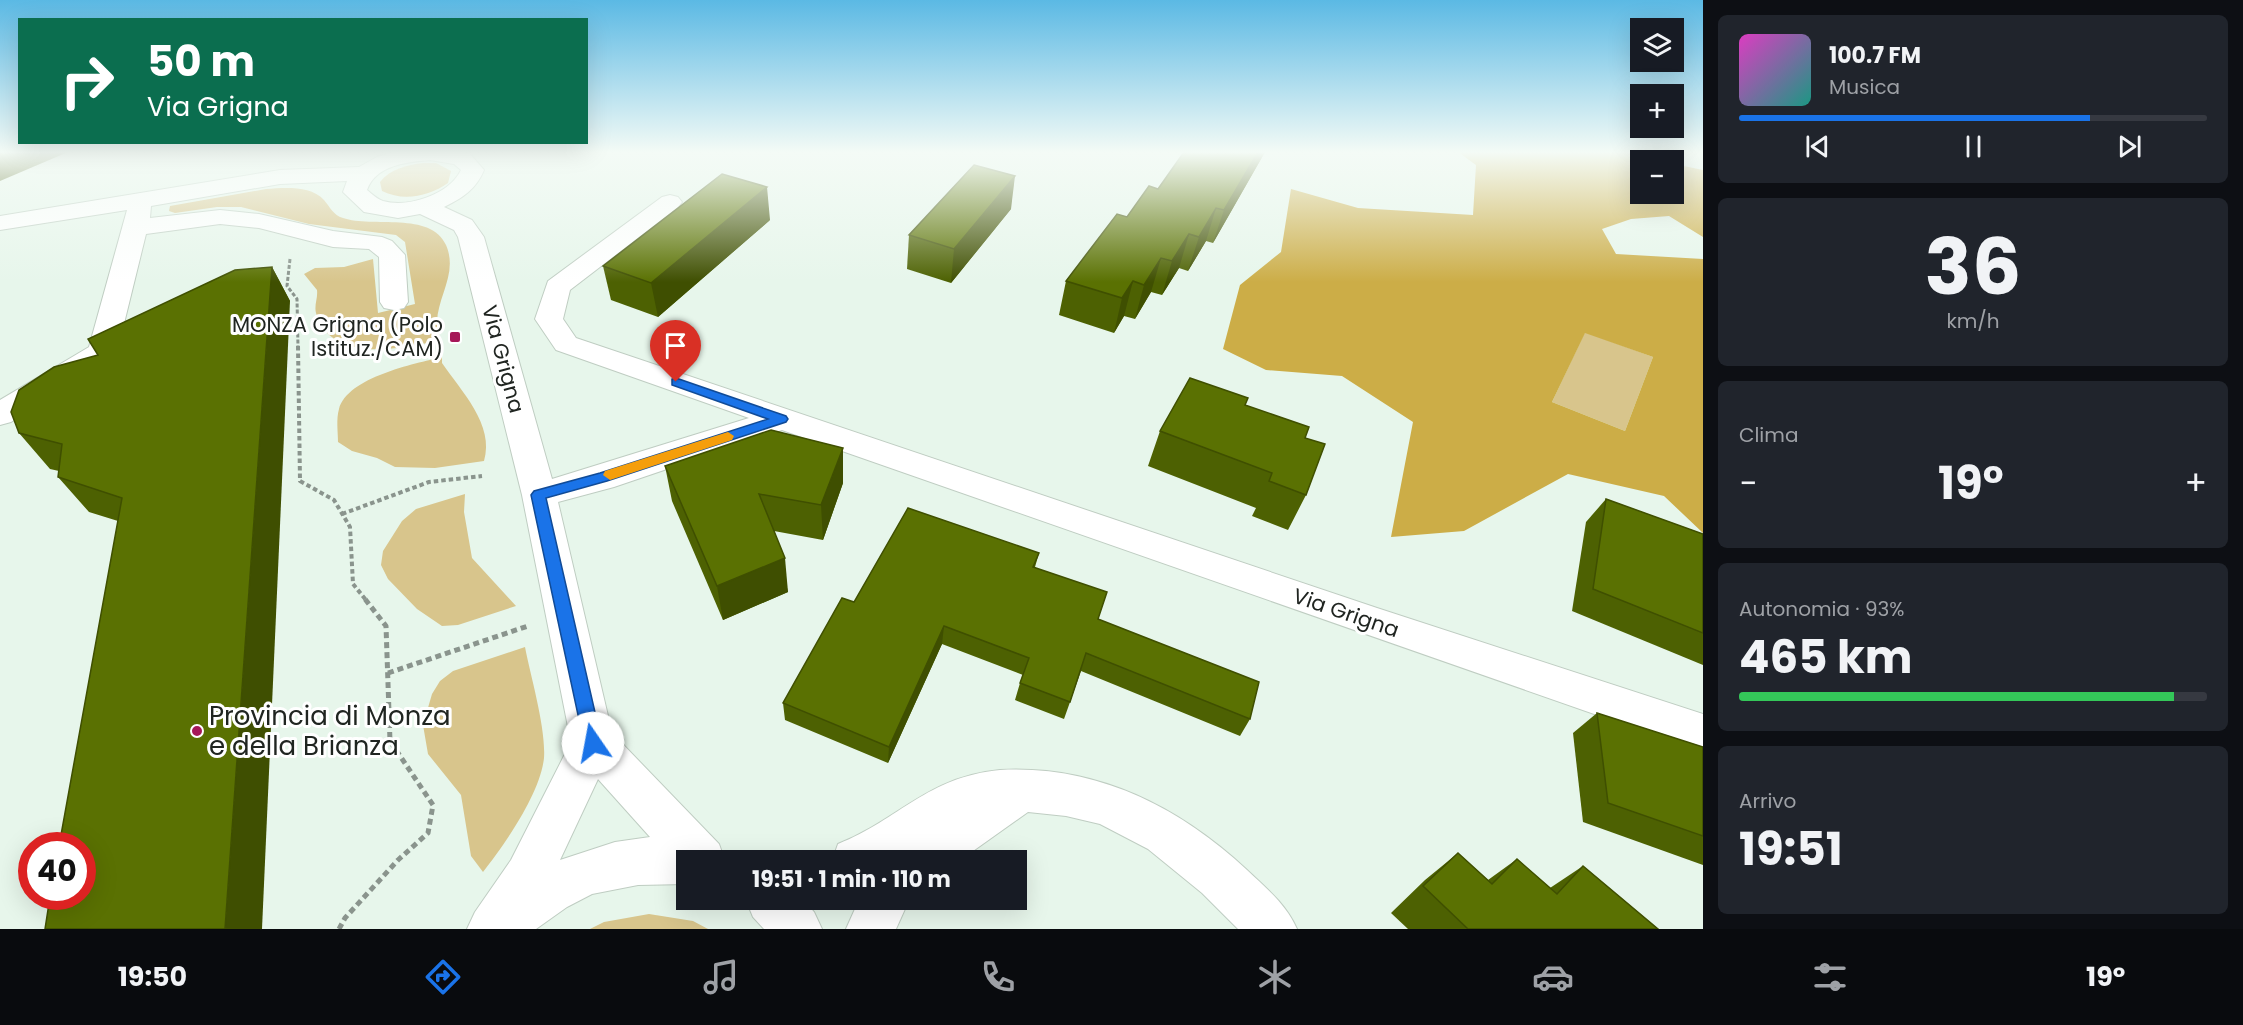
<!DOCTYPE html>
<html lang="it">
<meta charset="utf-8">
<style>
body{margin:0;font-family:Poppins,sans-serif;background:#20242c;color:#f1f3f6;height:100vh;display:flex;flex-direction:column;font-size:22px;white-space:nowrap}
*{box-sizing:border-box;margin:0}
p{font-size:20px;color:#9ea1a6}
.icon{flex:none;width:33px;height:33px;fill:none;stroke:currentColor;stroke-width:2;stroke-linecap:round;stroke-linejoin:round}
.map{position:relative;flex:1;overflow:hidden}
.panel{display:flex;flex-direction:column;gap:15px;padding:15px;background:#0d0f14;width:540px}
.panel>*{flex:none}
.hud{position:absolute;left:18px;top:18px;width:570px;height:126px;border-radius:0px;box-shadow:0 6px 24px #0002;background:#0b6e4f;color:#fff;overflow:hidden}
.controls{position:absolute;left:1630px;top:18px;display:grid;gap:12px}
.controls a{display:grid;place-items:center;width:54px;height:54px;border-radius:0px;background:#171b24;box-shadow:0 6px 24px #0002;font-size:30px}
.speed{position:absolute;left:18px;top:832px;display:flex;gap:12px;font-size:30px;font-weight:700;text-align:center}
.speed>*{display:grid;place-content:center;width:78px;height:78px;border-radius:50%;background:#171b24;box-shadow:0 6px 24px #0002;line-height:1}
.speed .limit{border:9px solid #d22;background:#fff;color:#111}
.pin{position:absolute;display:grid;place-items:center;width:51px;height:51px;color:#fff;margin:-62px -26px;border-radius:50% 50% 50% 0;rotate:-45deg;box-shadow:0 0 6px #0007}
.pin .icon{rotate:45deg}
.me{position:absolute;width:66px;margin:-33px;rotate:348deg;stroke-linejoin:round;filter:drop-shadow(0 0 4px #0008)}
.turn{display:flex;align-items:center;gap:21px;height:126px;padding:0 30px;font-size:27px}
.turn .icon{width:78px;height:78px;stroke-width:2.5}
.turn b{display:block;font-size:42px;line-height:51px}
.big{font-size:45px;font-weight:700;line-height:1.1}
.panel .tile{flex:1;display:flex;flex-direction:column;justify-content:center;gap:9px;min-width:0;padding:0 21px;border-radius:9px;background:#20242c}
.panel .dial{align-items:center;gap:0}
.dial b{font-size:78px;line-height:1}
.song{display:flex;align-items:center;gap:18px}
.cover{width:72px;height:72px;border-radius:9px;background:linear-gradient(135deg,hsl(310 70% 55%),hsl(170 70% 35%))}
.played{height:6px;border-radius:3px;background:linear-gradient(90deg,#1a73e8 75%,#363941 75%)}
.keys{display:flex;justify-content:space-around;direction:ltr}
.heat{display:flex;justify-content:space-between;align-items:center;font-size:33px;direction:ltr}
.charge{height:9px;border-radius:4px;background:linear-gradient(90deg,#34c759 93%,#363941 0)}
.trip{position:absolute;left:676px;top:850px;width:351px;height:60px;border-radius:0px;background:#171b24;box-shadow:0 6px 24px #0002;font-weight:700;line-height:60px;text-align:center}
.menu{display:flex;height:96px;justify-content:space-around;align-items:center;background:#090b0e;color:#9ea1a6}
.menu .icon{width:42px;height:42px}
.menu .on{color:#1a73e8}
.menu b{font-size:27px;color:#f1f3f6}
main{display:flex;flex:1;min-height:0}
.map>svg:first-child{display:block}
.green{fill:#d8c58c}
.forest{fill:#ccad47;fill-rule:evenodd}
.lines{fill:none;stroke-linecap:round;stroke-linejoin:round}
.minor-casing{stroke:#bfcdc2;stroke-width:2}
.path-far2{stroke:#8a948d;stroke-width:3;stroke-dasharray:4 2;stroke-linecap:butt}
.path-far1{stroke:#8a948d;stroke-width:4;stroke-dasharray:4.5 3;stroke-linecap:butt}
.path{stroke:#8a948d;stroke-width:5;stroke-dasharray:6 4;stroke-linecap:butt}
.minor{fill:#fff;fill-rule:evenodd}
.wall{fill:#4d6102}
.shaded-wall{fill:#3f4f01}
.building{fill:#5a7102;stroke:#3f4f01;stroke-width:1.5}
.route{fill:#1a73e8;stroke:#114b97;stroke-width:1.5}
.slow{fill:#f59e0b}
.poi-dot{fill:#a61758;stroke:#fff;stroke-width:2}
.labels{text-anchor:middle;stroke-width:6;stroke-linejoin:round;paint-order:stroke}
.poi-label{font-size:21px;fill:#202521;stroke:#fff;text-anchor:end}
.street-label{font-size:21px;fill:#202521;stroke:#fff}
.near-poi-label{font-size:26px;fill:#202521;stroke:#fff;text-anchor:start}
</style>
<main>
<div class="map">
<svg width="1703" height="929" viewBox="0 0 1703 929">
<rect width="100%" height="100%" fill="#e7f6eb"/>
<g class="green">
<path d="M423,163h13l15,8 -3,12c-19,13 -44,19 -66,8l-2,-9c10,-13 27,-17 43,-19z"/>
<path d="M266,189c18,-1 44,-4 58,11 6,7 9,15 19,18 29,10 88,-7 103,27 12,28 -8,50 -9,77 0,5 2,12 3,18 -37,9 -110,24 -124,-27 -2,-8 2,-15 1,-23l-13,-16 11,-6 29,-1 29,-8 5,54 37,-9 -10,-62 -9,-7 -87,-11 -68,-17h-24l-42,6 -6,-2 1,-5z"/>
<path d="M1585,332l68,25 -28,74 -73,-29z"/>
<path d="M442,357v6c19,28 53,62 42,98l-49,7 -40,-1 -18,-9 -25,-7 -14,-9c0,-10 -2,-23 1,-33 9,-32 75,-45 103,-52z"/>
<path d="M465,494l-1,18 8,46 44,48 -58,19 -16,1 -25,-17 -29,-30 -7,-14 2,-14 19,-30 14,-12z"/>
<path d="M525,647c6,31 21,81 19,111 -4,36 -39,86 -61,114l-12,-16 -10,-61 -33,-41 -5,-29 9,-31 8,-13 13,-10z"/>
<path d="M649,914l44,7 15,8h-118l14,-7z"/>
</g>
<path class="forest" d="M1458,152h164l37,8h-18v34h33v-30l29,6v67l-34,-21 -38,3 -29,10 14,25 87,5v274l-39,-37 -96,-22 -104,57 -73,6 22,-115 -71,-46 -76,-6 -43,-21 17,-64 41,-33 10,-63 67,19 115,7 3,-50zM1585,333l68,24 -28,74 -73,-29z"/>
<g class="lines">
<g class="minor-casing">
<g id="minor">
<path d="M392,152h71l7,2 14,16c-8,19 -21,28 -40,37l28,13 12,17 68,242 197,-61 -193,-68 -21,-31 13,-38 114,-84 8,-2 8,2 4,5 -4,5 -108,83 -7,29 13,19 801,270 326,106v38l-921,-322 -168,57 -56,15 54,231 107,111 6,17h-38v23l-49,1 -46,9 -25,13 -31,22h-69l8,-17 36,-52 60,-118 -49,-247 -64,-258 -4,-7 -34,-16 -22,4 -34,-6 -21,-20 4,-11 -67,3 -129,22 -1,12 70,-8 39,4 74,17 49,6 10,4 13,14 3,47 -4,6 -10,2 -10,-2 -4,-6 -1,-45 -10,-8 -36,-2 -74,-19 -39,-4 -74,10 -29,118 -5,7 -101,63 -11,3v-25l89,-53 38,-137 -127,20v-14l280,-46 79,-3 18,-10zM430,160l24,4 7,6c-12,25 -53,38 -78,31 -6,-2 -11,-7 -16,-11 9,-25 40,-28 63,-30zM598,779l52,58 -35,5 -55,18z"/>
<path d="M1000,770c96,-5 178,36 247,100 19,18 39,34 50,59h-59l-36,-36 -54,-44 -48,-25 -34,-8 -38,-4 -69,49h-127l6,-17c62,-25 89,-67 162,-74z"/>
<path d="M746,900h57l11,12 8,17h-58l-11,-12z"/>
<path d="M859,900h50l-13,29h-50z"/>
</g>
</g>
<path class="path-far2" d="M290,259l-3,27 10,13 1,48"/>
<g class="path-far1">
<path d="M298,346l2,135 34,19 16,27 3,57 13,16"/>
<path d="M342,514l87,-32 53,-6"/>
</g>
<g class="path">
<path d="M388,673l140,-47"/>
<path d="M339,929l6,-11 53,-58 30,-27 5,-28 -43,-64 -4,-115 -21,-27"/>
</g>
<use href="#minor" class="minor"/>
</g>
<g class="wall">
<path d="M1265,152l-52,91 -7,-2 -18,30 -9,-3 -17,27 -11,-3 -16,27 -11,-3 -10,17 -55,-18 7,-34 61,-64 31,-28z"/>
<path d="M1011,209l-60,74 -44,-14 2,-34z"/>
<path d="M770,220l-112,97 -47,-17 -8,-34z"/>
<path d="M272,267l18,34 -172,220 -29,-9 -31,-35 1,-6 -9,-2 -31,-36 79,-78z"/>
<path d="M1248,398l-3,7 60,33 1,57 -18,35 -36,-14 4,-8 -108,-42 12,-35z"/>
<path d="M665,466l178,17 -20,57 -49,-9 14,61 -65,28 -51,-119z"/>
<path d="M1606,499l97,35v131l-131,-54 14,-89z"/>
<path d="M1039,553l-4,14 63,52 152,100 -10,17 -159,-65 -17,48 -49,-19 5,-17 3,-8 -81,-31 -54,119 -103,-43 -2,-17 71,-101z"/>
<path d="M1597,713l106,34v118l-120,-43 -10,-89z"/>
<path d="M1458,853l30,27 29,-21 33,29 33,-22 75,63h-250l-17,-16 34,-33z"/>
</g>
<g class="shaded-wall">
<path d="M12,152h56l-68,29v-24z"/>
<path d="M1258,152h7l-52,91 11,-33z"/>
<path d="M1015,176l-4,33 -60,74 3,-34z"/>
<path d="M767,187l3,33 -112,97 -7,-34z"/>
<path d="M1216,208l-10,33 -18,30 11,-34z"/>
<path d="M1189,234l-10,34 -17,27 10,-34z"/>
<path d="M1161,258l-10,34 -16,27 9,-34z"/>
<path d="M272,267l18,34 -28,628h-37z"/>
<path d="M1133,281l-9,35 -10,17 8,-35z"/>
<path d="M843,448v35l-20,57 -2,-35z"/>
<path d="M785,558l3,34 -65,28 -6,-34z"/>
<path d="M944,626l-2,18 -54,119 1,-16z"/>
</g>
<g class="building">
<path d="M0,152h12l-12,5z"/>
<path d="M1184,152h74l-34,58 -8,-2 -17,29 -10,-3 -17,27 -11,-3 -17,27 -11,-4 -11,17 -56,-17 51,-67 10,3 22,-31 9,3z"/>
<path d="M974,165l41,11 -61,73 -45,-14z"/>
<path d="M722,174l45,13 -116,96 -48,-17z"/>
<path d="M272,267l-47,662h-180l5,-32h32v-51h-23l63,-348 -64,-21 4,-33 -43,-11 -8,-21 8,-22 35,-23 44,-12 -10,-16 147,-69z"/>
<path d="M1190,378l58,20 -3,7 64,22 -4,11 20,6 -19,51 -37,-14 3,-8 -112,-42z"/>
<path d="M771,430l72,18 -22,57 -62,-11 26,64 -68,28 -52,-120z"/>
<path d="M1606,499l97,35v99l-110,-44z"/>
<path d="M908,508l131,45 -6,14 74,25 -9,27 161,63 -9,37 -164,-66 -16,49 -50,-19 9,-25 -85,-32 -55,121 -106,-44 59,-105 12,4z"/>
<path d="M1597,713l106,34v89l-95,-33z"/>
<path d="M1458,853l34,31 25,-25 40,35 26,-28 75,63h-190l-45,-43z"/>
</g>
<linearGradient id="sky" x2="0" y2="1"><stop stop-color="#5bb9e4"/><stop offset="0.54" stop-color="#f4fbf6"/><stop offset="1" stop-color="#f4fbf6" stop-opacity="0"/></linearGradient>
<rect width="1703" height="282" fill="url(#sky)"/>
<path class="route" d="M676,378l110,38 2,3 -2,3 -179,59 -61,17 56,245 -3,6 -6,2 -6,-2 -3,-6 -53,-248 3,-4 66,-18 168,-54 -96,-34v-6z"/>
<path class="slow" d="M728,432l6,4 -2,4 -122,40 -7,-5 2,-4z"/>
<g class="poi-dot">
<rect x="449" y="331" width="12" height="12" rx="3"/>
<circle cx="197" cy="731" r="6"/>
</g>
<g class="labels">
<g class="poi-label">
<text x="443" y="332">MONZA Grigna (Polo<tspan x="443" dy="24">Istituz./CAM)</tspan></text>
</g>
<g class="street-label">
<text transform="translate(503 359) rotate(75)" y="7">Via Grigna</text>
<text transform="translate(1346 613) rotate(19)" y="7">Via Grigna</text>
</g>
<g class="near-poi-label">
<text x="209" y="725">Provincia di Monza<tspan x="209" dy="30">e della Brianza</tspan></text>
</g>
</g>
</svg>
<div class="controls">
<a><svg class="icon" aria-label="layers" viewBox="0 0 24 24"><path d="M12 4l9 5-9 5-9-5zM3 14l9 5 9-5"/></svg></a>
<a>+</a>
<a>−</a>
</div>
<div class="speed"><div class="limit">40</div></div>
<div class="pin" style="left:676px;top:382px;background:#d93025"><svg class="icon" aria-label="arrive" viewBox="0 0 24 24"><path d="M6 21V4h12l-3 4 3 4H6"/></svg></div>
<svg class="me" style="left:593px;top:743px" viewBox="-20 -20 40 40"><circle r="19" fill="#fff"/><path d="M0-13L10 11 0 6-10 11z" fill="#1a73e8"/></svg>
<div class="trip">19:51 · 1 min · 110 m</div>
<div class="hud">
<div class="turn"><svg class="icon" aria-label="right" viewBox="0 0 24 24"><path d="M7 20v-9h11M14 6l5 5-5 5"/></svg><div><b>50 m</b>Via Grigna</div></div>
</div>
</div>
<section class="panel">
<div class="tile">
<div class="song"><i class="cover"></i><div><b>100.7 FM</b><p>Musica</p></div></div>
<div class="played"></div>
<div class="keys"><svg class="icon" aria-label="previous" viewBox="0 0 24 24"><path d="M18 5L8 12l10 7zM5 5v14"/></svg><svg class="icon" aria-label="pause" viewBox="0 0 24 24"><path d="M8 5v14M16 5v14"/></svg><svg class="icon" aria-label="next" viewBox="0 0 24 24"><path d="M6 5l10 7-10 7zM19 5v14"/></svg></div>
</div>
<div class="tile dial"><b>36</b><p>km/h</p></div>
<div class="tile"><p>Clima</p>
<div class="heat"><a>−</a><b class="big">19°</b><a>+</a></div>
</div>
<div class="tile"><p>Autonomia · 93%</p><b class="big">465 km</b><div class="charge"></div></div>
<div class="tile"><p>Arrivo</p><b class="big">19:51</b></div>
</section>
</main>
<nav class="menu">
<b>19:50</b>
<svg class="icon on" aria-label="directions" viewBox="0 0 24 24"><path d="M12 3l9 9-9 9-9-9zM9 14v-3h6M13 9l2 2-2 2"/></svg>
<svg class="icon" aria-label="music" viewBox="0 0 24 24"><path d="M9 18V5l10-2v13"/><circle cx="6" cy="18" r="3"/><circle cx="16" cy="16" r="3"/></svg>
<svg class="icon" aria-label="phone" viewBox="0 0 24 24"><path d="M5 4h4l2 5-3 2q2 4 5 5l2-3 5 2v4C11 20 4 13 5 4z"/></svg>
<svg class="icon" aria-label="climate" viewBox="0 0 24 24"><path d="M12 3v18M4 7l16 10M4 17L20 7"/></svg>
<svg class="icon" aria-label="car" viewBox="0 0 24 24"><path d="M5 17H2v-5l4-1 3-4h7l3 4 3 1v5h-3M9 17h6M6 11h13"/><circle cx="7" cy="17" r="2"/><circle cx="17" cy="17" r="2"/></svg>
<svg class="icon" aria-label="filters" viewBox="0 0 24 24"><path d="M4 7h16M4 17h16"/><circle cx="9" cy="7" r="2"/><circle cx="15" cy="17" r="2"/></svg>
<b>19°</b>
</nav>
